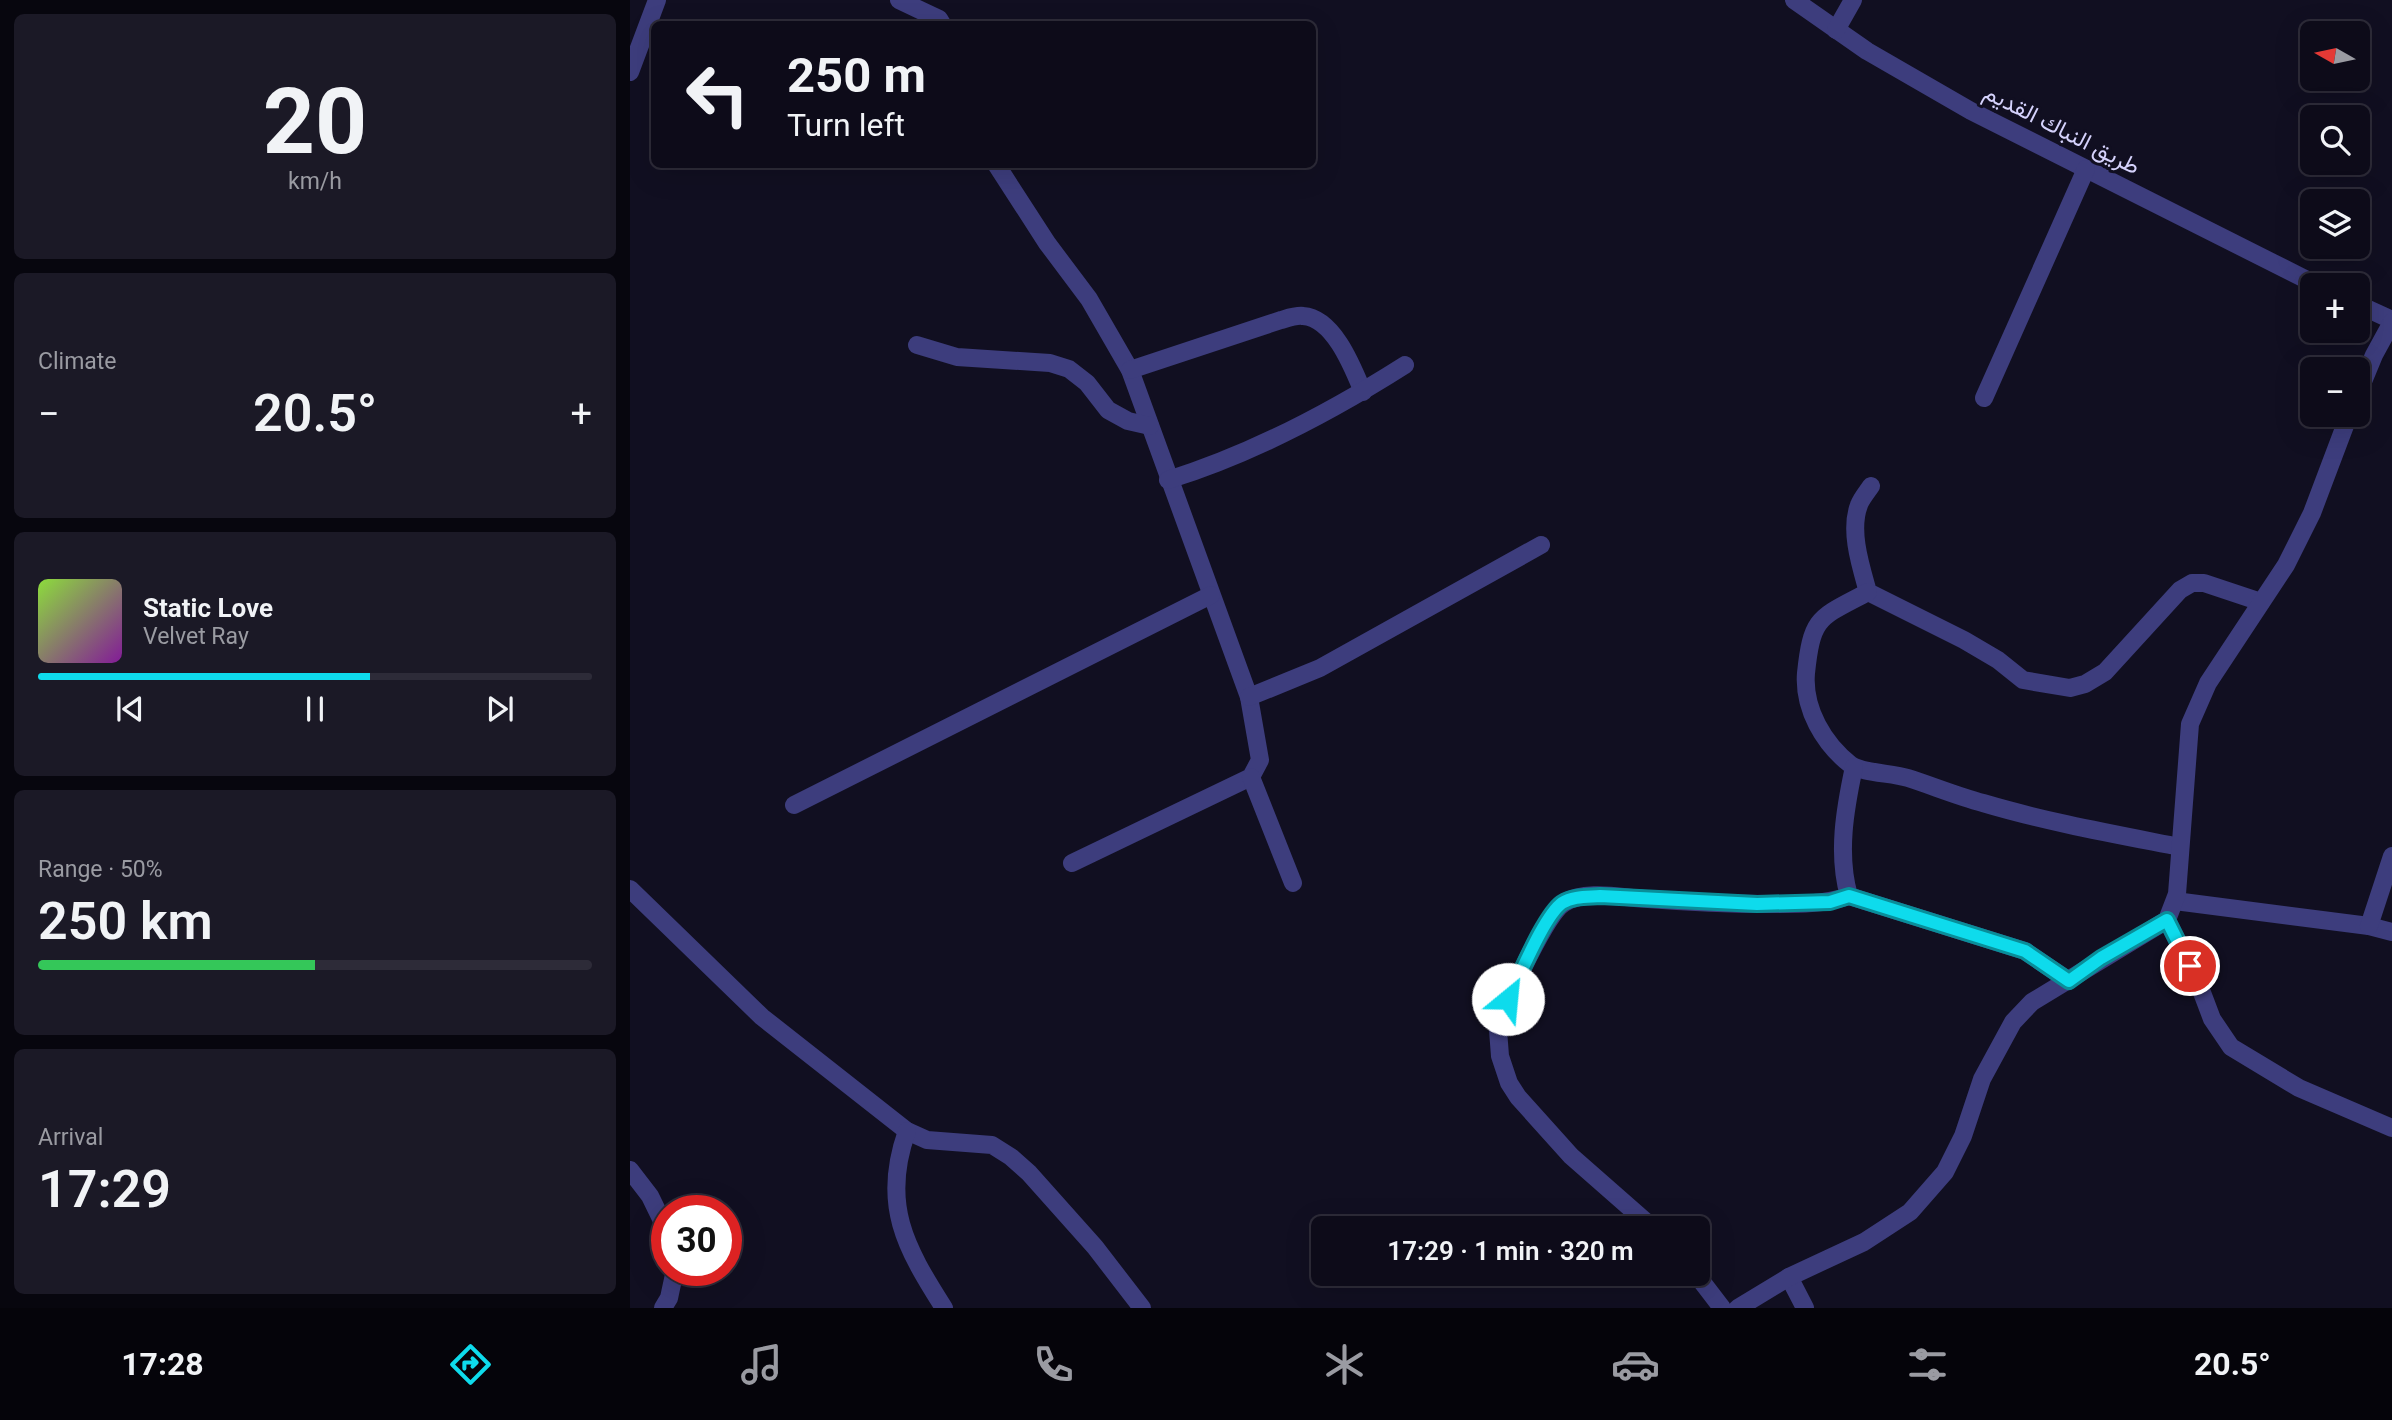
<!DOCTYPE html>
<meta charset="utf-8">
<style>
body{margin:0;font-family:Roboto,Vazirmatn,sans-serif;background:#1b1926;color:#f1f3f6;height:100vh;display:flex;flex-direction:column;font-size:26px;white-space:nowrap}
*{box-sizing:border-box;margin:0}
p{font-size:23px;color:#9a9ba2}
.icon{flex:none;width:38px;height:38px;fill:none;stroke:currentColor;stroke-width:2;stroke-linecap:round;stroke-linejoin:round}
.map{position:relative;flex:1;overflow:hidden}
.side{display:flex;flex-direction:column;gap:14px;padding:14px;background:#07060e;width:630px}
.side>*{flex:none}
.banner{position:absolute;left:21px;top:21px;width:665px;height:147px;border-radius:10px;box-shadow:0 7px 28px #0002,0 0 0 2px #2d2b38;background:#0d0b19;color:#f1f3f6;overflow:hidden}
.needle{width:46px;rotate:279deg}
.buttons{position:absolute;left:1670px;top:21px;display:grid;gap:14px}
.buttons a{display:grid;place-items:center;width:70px;height:70px;border-radius:10px;background:#0d0b19;box-shadow:0 7px 28px #0002,0 0 0 2px #2d2b38;font-size:35px}
.speed{position:absolute;left:21px;top:1195px;display:flex;gap:14px;font-size:35px;font-weight:700;text-align:center}
.speed>*{display:grid;place-content:center;width:91px;height:91px;border-radius:50%;background:#0d0b19;box-shadow:0 7px 28px #0002,0 0 0 2px #2d2b38;line-height:1}
.speed .limit{border:10px solid #d22;background:#fff;color:#111}
.pin{position:absolute;display:grid;place-items:center;width:60px;height:60px;color:#fff;margin:-30px;border:4px solid #fff;border-radius:50%;box-shadow:0 2px 7px #0007}
.me{position:absolute;width:77px;margin:-38px;rotate:28deg;stroke-linejoin:round;filter:drop-shadow(0 0 5px #0008)}
.turn{display:flex;align-items:center;gap:24px;height:147px;padding:0 21px;font-size:32px}
.turn .icon{width:91px;height:91px;stroke-width:2.5}
.turn b{display:block;font-size:49px;line-height:60px}
.big{font-size:52px;font-weight:600;line-height:1.1}
.side .tile{flex:1;display:flex;flex-direction:column;justify-content:center;gap:10px;min-width:0;padding:0 24px;border-radius:10px;background:#1b1926}
.side .dial{align-items:center;gap:0}
.dial b{font-size:91px;line-height:1}
.song{display:flex;align-items:center;gap:21px}
.cover{width:84px;height:84px;border-radius:10px;background:linear-gradient(135deg,hsl(90 70% 55%),hsl(290 70% 35%))}
.played{height:7px;border-radius:4px;background:linear-gradient(90deg,#0edbec 60%,#2d2b38 60%)}
.keys{display:flex;justify-content:space-around;direction:ltr}
.heat{display:flex;justify-content:space-between;align-items:center;font-size:38px;direction:ltr}
.charge{height:10px;border-radius:5px;background:linear-gradient(90deg,#34c759 50%,#2d2b38 0)}
.trip{position:absolute;left:681px;top:1216px;width:399px;height:70px;border-radius:10px;background:#0d0b19;box-shadow:0 7px 28px #0002,0 0 0 2px #2d2b38;font-weight:600;line-height:70px;text-align:center}
.dock{display:flex;height:112px;justify-content:space-around;align-items:center;background:#05040a;color:#9a9ba2}
.dock .icon{width:49px;height:49px}
.dock .selected{color:#0edbec}
.dock b{font-size:32px;color:#f1f3f6}
main{display:flex;flex:1;min-height:0}
.map>svg:first-child{display:block}
.lines{fill:none;stroke-linecap:round;stroke-linejoin:round}
.minor{stroke:#3d3d7d;stroke-width:18}
.route-casing{stroke:#098e99;stroke-width:18}
.route{stroke:#0edbec;stroke-width:12}
.labels{text-anchor:middle;stroke-width:6;stroke-linejoin:round;paint-order:stroke}
.street-label{font-size:23px;fill:#d5d2fc;stroke:#110f21}
</style>
<main>
<section class="side">
<div class="tile dial"><b>20</b><p>km/h</p></div>
<div class="tile"><p>Climate</p>
<div class="heat"><a>−</a><b class="big">20.5°</b><a>+</a></div>
</div>
<div class="tile">
<div class="song"><i class="cover"></i><div><b>Static Love</b><p>Velvet Ray</p></div></div>
<div class="played"></div>
<div class="keys"><svg class="icon" aria-label="previous" viewBox="0 0 24 24"><path d="M18 5L8 12l10 7zM5 5v14"/></svg><svg class="icon" aria-label="pause" viewBox="0 0 24 24"><path d="M8 5v14M16 5v14"/></svg><svg class="icon" aria-label="next" viewBox="0 0 24 24"><path d="M6 5l10 7-10 7zM19 5v14"/></svg></div>
</div>
<div class="tile"><p>Range · 50%</p><b class="big">250 km</b><div class="charge"></div></div>
<div class="tile"><p>Arrival</p><b class="big">17:29</b></div>
</section>
<div class="map">
<svg width="1762" height="1308" viewBox="0 0 1762 1308">
<rect width="100%" height="100%" fill="#110f21"/>
<g class="lines">
<g class="minor">
<path d="M269,0l40,19 3,5"/>
<path d="M1164,0l73,51 104,60 346,174"/>
<path d="M1206,30l17,-30"/>
<path d="M0,72l27,-72"/>
<path d="M366,164l51,79 42,56 41,71 119,327 11,63 -9,17 -179,86"/>
<path d="M1727,304l35,16"/>
<path d="M287,345l40,12 93,6 19,6 18,14 21,27 20,11 22,5"/>
<path d="M500,370l151,-50c7,-2 16,-5 22,-4 31,2 50,52 60,76"/>
<path d="M1727,396l17,-41 18,-33"/>
<path d="M1354,398l102,-229"/>
<path d="M538,480c84,-26 163,-68 237,-115"/>
<path d="M1241,486c-4,6 -10,13 -12,19 -10,26 2,62 9,87l96,48 34,20 25,20 47,8 15,-4 20,-12 75,-82 12,-7h12l57,19"/>
<path d="M1238,592c-49,26 -56,24 -62,81 -3,36 18,71 45,92 11,8 42,8 57,13 25,8 49,18 75,25 64,19 131,31 197,44"/>
<path d="M619,697l71,-29 221,-123"/>
<path d="M1224,767c-9,42 -17,87 -5,129l176,55 44,30"/>
<path d="M621,777l42,106"/>
<path d="M164,805l417,-210"/>
<path d="M0,889l132,128 145,114 20,9 65,5 19,12 18,16 66,74 47,61"/>
<path d="M1545,901l194,25 23,6"/>
<path d="M1537,920l31,62 14,37 19,28 68,41 93,40"/>
<path d="M1739,926l23,-70"/>
<path d="M277,1131c-26,73 -2,116 37,177"/>
<path d="M0,1170l20,26 17,35"/>
<path d="M1023,1228l-82,-72 -53,-59 -9,-14 -9,-27 -2,-26 2,-12c10,-23 46,-104 64,-115 22,-14 59,-5 84,-4 39,3 78,5 117,5 29,0 57,1 84,-8"/>
<path d="M1066,1274l26,34"/>
<path d="M1159,1277l16,31"/>
<path d="M33,1308l6,-10 6,-28"/>
<path d="M1108,1308l51,-31 75,-35 46,-30 35,-40 18,-36 19,-57 31,-57 19,-20 135,-82 10,-26 13,-170 18,-41 78,-118 26,-52 37,-98"/>
</g>
</g>
<g class="lines">
<g class="route-casing">
<path id="route" d="M878,999c12,-23 36,-83 54,-96 11,-7 25,-6 38,-7l157,8 73,-2 19,-6 176,55 44,30 32,-23 66,-38 23,46"/>
</g>
<use href="#route" class="route"/>
</g>
<g class="labels">
<g class="street-label">
<text transform="translate(1432 129) rotate(27)" y="8">طريق النباك القديم</text>
</g>
</g>
</svg>
<div class="buttons">
<a><svg class="needle" viewBox="-14 -14 28 28"><path d="M0-13l5 13h-10z" fill="#e53935"/><path d="M0 13l5-13h-10z" fill="#9a9ba2"/></svg></a>
<a><svg class="icon" aria-label="search" viewBox="0 0 24 24"><circle cx="10" cy="10" r="6"/><path d="M15 15l6 6"/></svg></a>
<a><svg class="icon" aria-label="layers" viewBox="0 0 24 24"><path d="M12 4l9 5-9 5-9-5zM3 14l9 5 9-5"/></svg></a>
<a>+</a>
<a>−</a>
</div>
<div class="speed"><div class="limit">30</div></div>
<div class="pin" style="left:1560px;top:966px;background:#d93025"><svg class="icon" aria-label="arrive" viewBox="0 0 24 24"><path d="M6 21V4h12l-3 4 3 4H6"/></svg></div>
<svg class="me" style="left:878px;top:999px" viewBox="-20 -20 40 40"><circle r="19" fill="#fff"/><path d="M0-13L10 11 0 6-10 11z" fill="#0edbec"/></svg>
<div class="trip">17:29 · 1 min · 320 m</div>
<div class="banner">
<div class="turn"><svg class="icon" aria-label="left" viewBox="0 0 24 24"><path d="M17 20v-9H6M10 6l-5 5 5 5"/></svg><div><b>250 m</b>Turn left</div></div>
</div>
</div>
</main>
<nav class="dock">
<b>17:28</b>
<svg class="icon selected" aria-label="directions" viewBox="0 0 24 24"><path d="M12 3l9 9-9 9-9-9zM9 14v-3h6M13 9l2 2-2 2"/></svg>
<svg class="icon" aria-label="music" viewBox="0 0 24 24"><path d="M9 18V5l10-2v13"/><circle cx="6" cy="18" r="3"/><circle cx="16" cy="16" r="3"/></svg>
<svg class="icon" aria-label="phone" viewBox="0 0 24 24"><path d="M5 4h4l2 5-3 2q2 4 5 5l2-3 5 2v4C11 20 4 13 5 4z"/></svg>
<svg class="icon" aria-label="climate" viewBox="0 0 24 24"><path d="M12 3v18M4 7l16 10M4 17L20 7"/></svg>
<svg class="icon" aria-label="car" viewBox="0 0 24 24"><path d="M5 17H2v-5l4-1 3-4h7l3 4 3 1v5h-3M9 17h6M6 11h13"/><circle cx="7" cy="17" r="2"/><circle cx="17" cy="17" r="2"/></svg>
<svg class="icon" aria-label="filters" viewBox="0 0 24 24"><path d="M4 7h16M4 17h16"/><circle cx="9" cy="7" r="2"/><circle cx="15" cy="17" r="2"/></svg>
<b>20.5°</b>
</nav>
